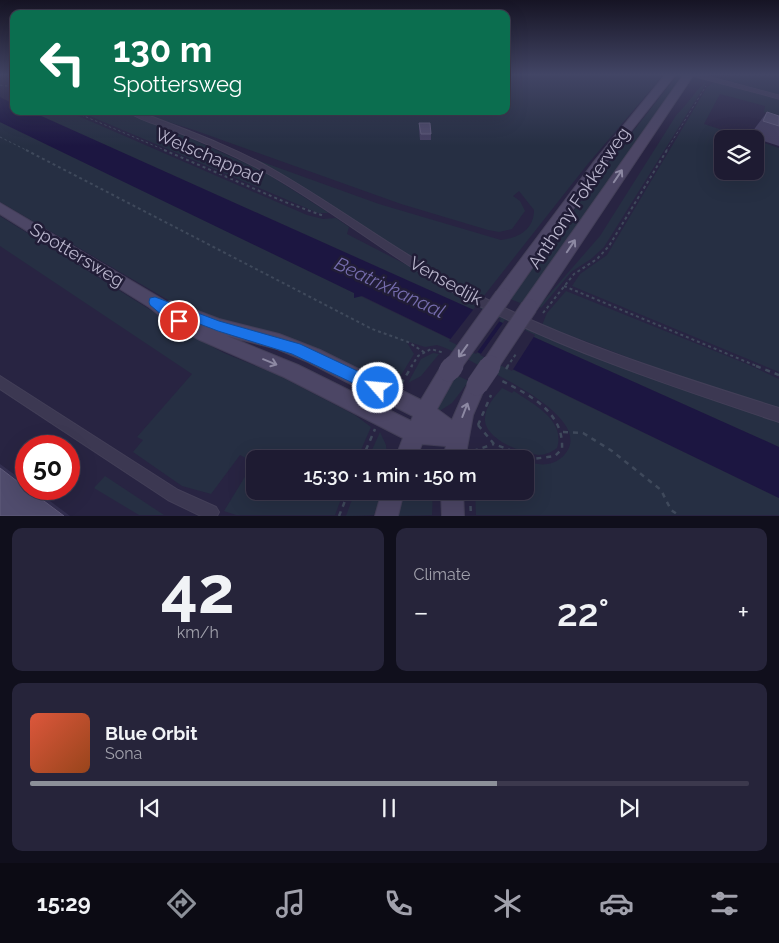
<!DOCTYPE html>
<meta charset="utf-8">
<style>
body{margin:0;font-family:Raleway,sans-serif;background:#26243a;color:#f1f3f6;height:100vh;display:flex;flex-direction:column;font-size:19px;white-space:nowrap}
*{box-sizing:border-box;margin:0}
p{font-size:16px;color:#a1a1ac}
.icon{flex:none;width:28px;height:28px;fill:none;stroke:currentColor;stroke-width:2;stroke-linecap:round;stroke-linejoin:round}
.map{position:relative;height:516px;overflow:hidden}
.panel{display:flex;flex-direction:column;gap:12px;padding:12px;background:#100f1c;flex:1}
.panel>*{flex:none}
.guide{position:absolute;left:10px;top:10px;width:500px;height:105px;border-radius:10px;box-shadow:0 5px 20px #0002,0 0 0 1px #3c394d;background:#0b6e4f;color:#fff;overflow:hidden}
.fabs{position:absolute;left:714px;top:130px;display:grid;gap:10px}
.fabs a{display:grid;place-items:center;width:50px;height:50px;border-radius:10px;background:#1e1b32;box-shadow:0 5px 20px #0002,0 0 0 1px #3c394d;font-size:25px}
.speed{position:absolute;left:15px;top:435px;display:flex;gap:10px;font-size:25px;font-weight:700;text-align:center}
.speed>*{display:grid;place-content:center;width:65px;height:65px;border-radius:50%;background:#1e1b32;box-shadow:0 5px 20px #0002,0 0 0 1px #3c394d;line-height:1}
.speed .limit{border:8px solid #d22;background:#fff;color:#111}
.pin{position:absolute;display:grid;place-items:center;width:42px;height:42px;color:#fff;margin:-21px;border:2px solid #fff;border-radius:50%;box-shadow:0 1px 5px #0007}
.me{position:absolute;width:55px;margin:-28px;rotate:297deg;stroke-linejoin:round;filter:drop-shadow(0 0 4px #0008)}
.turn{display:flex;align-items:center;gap:18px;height:105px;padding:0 20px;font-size:22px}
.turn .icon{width:65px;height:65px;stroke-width:2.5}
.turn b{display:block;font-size:35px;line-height:42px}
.big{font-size:38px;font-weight:600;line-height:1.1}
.panel .tile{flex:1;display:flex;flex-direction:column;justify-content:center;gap:8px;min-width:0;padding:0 18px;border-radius:10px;background:#26243a}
.panel .dial{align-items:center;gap:0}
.dial b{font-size:65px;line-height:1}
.song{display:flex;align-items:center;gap:15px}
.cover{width:60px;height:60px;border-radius:8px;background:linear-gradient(135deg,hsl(10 70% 55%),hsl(20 70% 35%))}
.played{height:5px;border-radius:2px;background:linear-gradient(90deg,#8c9099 65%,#3c394d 65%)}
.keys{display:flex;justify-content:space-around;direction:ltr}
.heat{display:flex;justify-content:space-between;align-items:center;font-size:28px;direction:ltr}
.panel .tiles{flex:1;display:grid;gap:12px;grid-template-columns:1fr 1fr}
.tile:last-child{grid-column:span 2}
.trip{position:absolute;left:246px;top:450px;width:288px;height:50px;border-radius:10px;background:#1e1b32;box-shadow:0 5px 20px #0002,0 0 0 1px #3c394d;font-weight:600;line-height:50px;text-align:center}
.menu{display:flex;height:80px;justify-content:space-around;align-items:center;background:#0c0b14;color:#a1a1ac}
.menu .icon{width:35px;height:35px}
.menu .selected{color:#8c9099}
.menu b{font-size:22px;color:#f1f3f6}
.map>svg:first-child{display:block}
.green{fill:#262f43}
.water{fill:#1c1641}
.pier{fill:#282442}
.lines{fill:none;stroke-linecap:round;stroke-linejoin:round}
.service-casing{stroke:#433f58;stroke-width:5}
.minor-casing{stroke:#433f58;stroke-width:2}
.secondary-casing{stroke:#433f58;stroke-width:2}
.path-far2{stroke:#3f495b;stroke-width:1;stroke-dasharray:2.5 2.5;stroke-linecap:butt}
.path-far1{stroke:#3f495b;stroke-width:2;stroke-dasharray:3 3;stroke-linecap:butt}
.path{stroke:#3f495b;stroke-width:2.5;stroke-dasharray:5 5;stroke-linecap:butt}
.service{stroke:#3c3852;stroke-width:4}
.minor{fill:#3c3852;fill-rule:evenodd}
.secondary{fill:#4c4665;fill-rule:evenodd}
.secondary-bridge-far1-casing{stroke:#433f58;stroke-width:18;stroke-linecap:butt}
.secondary-bridge-casing{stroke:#433f58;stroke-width:22;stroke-linecap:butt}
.path-bridge-far1{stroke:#3f495b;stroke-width:2;stroke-dasharray:3 3;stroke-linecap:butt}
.path-bridge{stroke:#3f495b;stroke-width:2.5;stroke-dasharray:5 5;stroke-linecap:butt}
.secondary-bridge-far1{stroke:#4c4665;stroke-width:16}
.secondary-bridge{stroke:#4c4665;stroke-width:21}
.wall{fill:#443f61}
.shaded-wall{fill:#332f50}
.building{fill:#504c6d;stroke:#615c7c}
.oneway{stroke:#8d89a3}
.route{fill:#1a73e8;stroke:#114b97}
.labels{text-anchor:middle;stroke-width:5;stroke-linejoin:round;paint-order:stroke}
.street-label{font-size:18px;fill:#b9b5cc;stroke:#211d37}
.water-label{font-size:19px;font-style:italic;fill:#756cad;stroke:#211d37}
</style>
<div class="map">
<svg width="779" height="516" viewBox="0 0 779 516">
<rect width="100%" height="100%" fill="#282442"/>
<g class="green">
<path d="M506,74l154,1v4l-73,86 -104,132 -24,-11 -51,-30 -162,-100 133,48 122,36c17,-2 33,-10 33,-30l-15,-19 -6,5 7,5 5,10 -13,18 -13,3 -11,-2 -87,-26 -207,-74 -60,-19h372z"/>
<path d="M678,74h5l-160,230 -13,-5 99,-137z"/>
<path d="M743,75l36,2v18l-57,-16z"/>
<path d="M716,81l63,18v18l-15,-5 1,-6 -45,-12 -16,30 46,15h-28v32h33v-31l24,8v224l-207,-86 8,-12 27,-19 100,-168z"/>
<path d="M707,82l-103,165 -13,12 -20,13 -30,36 -2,-2 61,-70 77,-122c8,-6 23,-30 30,-32z"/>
<path d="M30,111h37l240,104 16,4 13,-1 13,9 -2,7 194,100 110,44 128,42v27z"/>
<path d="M78,111h45l67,27 73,33 66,42h-11z"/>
<path d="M0,122l779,376v17h-303l-1,-24h50v-30c13,4 25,6 36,-3 40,-34 -58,-80 -79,-91 -14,-7 -29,-17 -45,-22l-12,2 -19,-6 8,13 -19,31 -9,-2 -199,-72 -187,-109z"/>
<path d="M0,216l189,118 35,19 54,22 77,40 16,12 -14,32h-102v32h89l-9,24h-99l-12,-4 30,-49 -14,-7 -29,39 -29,-8 -49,-34 10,-12 -6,-3 55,-63 -192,-128z"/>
<path d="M566,291l181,73 32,15v30l-120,-40 -117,-44 5,-12z"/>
<path d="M433,353l6,1 -18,22 -13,7 13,-24z"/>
<path d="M456,375l13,6 -17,22 -14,9 -2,-1z"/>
<path d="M502,388l10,5 2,-2c19,13 52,29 43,57 -5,4 -12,7 -18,7 -17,-1 -56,-17 -54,-37 0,-11 10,-22 17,-30z"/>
<path d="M380,432l6,13 1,14h-19z"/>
<path d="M105,476l59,39h-25l-45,-27z"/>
<path d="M355,491h27l-8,24 -28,1z"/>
<path d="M404,491h29l-1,24 -36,1z"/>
</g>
<path class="water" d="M0,97l14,7v7h16l749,336v51l-417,-202 -8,2v-5l-354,-171z"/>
<g class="pier">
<path d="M476,306l25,13 -25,35 -27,-13z"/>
<path d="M505,320l30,15 -23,36 -32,-16z"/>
</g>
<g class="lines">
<g class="service-casing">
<path id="service" d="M692,74l87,23"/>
</g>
<g class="minor-casing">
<g id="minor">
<path d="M127,111h10c46,18 92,34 135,58 64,36 122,81 187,116 100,54 211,89 320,123v14c-111,-37 -223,-74 -326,-130 -65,-36 -123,-84 -188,-120 -29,-16 -59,-29 -90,-41 -15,-6 -35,-10 -48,-20z"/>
<path d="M0,376l178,114 38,17 3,5 -2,4h-16l-33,-16 -168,-111z"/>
</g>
</g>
<g class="secondary-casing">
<g id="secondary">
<path d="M666,74h10l-75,95 -92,132 -6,2 -6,-2 -2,-5 2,-5 96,-128z"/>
<path d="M684,74h10l-159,238 -6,2 -6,-2 -2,-5 2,-5z"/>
<path d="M0,203l167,99 4,-1 48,18 60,15 41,16 101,50 21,-35 7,-3 7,3 2,6 -21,38 15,11 18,-41 7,-3 7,3 2,6 -13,30 -8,44h-22l3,-13 -24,-2 -6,15h-21l8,-21 -119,-61 -84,-37 -27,-14 -24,-19 -149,-93zM227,336l50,13 31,13 105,54 -2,5 -113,-56z"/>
<path d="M382,491h22l-6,25h-23z"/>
<path d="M441,491h22l1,25h-22z"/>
</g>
</g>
<g class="path-far2">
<path d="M0,75l2,-1"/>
<path d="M731,75l48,1"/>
<path d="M0,85l14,2"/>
<path d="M72,111l95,40"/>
<path d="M0,137l28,14"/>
<path d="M666,151l40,-65"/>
</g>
<g class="path-far1">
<path d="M26,150l346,179 36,13 16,10"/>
<path d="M164,150l121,52 39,14"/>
<path d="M564,286l195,81"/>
<path d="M543,313l31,-39 23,-15 12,-13 58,-96"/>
<path d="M411,367l7,-11 13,-7 13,4"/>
</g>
<g class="path">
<path d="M756,366l23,9"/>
<path d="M401,384l11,-18"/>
<path d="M478,425l16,19 39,15 22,-3 7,-7c2,-37 -32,-54 -62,-69"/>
<path d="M478,425l13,-30"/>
<path d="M563,432l20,1 29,18 49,39 10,20 9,6"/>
<path d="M473,451l21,-7"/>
<path d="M362,459l13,-30"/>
<path d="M470,496l1,20"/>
<path d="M339,516l10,-25"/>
</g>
<use href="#service" class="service"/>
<use href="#minor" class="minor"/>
<use href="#secondary" class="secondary"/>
<g class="secondary-bridge-far1-casing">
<g id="secondary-bridge-far1">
<path d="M452,367l51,-71"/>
<path d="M489,367l40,-60"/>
</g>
</g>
<g class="secondary-bridge-casing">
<g id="secondary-bridge">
<path d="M449,371l4,-5"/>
<path d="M477,385l13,-19"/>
</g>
</g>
<path class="path-bridge-far1" d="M507,367l9,-13"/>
<path class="path-bridge" d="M506,369l2,-3"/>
<use href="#secondary-bridge-far1" class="secondary-bridge-far1"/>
<use href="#secondary-bridge" class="secondary-bridge"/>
</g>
<g class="wall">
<path d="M767,112l12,4v30l-28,-9 4,-9z"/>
<path d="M419,123l12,11v6h-11l-1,-11z"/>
</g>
<g class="shaded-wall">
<path d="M0,464l26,19v5l-26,-20z"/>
<path d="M28,489h6l36,27h-6z"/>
</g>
<g class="building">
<path d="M767,112l12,4v10l-16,-5z"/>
<path d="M419,123h11l1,11h-10z"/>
<path d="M0,468l26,20v1h2l36,27h-64z"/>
</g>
<defs><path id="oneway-shaft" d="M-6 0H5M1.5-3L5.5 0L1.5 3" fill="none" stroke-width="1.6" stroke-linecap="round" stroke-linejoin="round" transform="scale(1.25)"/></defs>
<g class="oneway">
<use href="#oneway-shaft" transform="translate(618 176) rotate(-56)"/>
<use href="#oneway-shaft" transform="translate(571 246) rotate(-56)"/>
<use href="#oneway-shaft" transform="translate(463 351) rotate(126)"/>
<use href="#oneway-shaft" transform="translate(270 362) rotate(22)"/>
<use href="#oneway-shaft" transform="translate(465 410) rotate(-69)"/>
</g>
<linearGradient id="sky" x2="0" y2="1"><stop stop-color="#161424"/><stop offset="0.51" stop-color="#424565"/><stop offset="1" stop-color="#424565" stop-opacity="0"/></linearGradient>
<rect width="779" height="146" fill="url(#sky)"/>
<path class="route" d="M155,297l64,24 81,23 83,39 2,5 -2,5 -5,2 -86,-41 -74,-23 -34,-13 -1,7h-9l-24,-20 -1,-3 1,-4z"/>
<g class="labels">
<g class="street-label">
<text transform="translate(209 156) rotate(23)" y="6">Welschappad</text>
<text transform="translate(579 198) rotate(-56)" y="6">Anthony Fokkerweg</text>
<text transform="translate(77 255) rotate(31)" y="6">Spottersweg</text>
<text transform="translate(446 281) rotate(29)" y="6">Vensedijk</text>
</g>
<g class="water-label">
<text transform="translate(390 287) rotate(25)" y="7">Beatrixkanaal</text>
</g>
</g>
</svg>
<div class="fabs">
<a><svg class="icon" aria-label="layers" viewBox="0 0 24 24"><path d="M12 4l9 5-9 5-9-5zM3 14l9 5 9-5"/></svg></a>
</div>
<div class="speed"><div class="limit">50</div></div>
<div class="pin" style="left:179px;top:321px;background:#d93025"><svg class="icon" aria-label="arrive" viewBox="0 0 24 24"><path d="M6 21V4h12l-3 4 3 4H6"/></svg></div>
<svg class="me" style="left:378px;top:388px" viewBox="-20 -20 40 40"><circle r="17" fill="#1a73e8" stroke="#fff" stroke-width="3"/><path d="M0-11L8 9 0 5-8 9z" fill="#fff"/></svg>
<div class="trip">15:30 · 1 min · 150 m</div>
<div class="guide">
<div class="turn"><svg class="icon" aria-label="left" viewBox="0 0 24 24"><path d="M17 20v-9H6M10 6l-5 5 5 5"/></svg><div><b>130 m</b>Spottersweg</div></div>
</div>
</div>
<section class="panel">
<div class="tiles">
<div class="tile dial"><b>42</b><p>km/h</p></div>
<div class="tile"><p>Climate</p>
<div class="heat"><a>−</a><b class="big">22°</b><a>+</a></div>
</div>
<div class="tile">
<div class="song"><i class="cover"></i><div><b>Blue Orbit</b><p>Sona</p></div></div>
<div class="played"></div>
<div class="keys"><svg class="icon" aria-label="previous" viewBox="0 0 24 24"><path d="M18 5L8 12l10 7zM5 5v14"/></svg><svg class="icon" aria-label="pause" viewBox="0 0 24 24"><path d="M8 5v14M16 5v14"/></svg><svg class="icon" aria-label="next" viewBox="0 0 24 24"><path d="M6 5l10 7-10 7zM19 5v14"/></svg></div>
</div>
</div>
</section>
<nav class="menu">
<b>15:29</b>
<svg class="icon selected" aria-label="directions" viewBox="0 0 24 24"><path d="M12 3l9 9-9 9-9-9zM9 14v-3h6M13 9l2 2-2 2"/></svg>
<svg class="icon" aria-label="music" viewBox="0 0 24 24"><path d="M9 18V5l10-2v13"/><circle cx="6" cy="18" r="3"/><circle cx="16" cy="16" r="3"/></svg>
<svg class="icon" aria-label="phone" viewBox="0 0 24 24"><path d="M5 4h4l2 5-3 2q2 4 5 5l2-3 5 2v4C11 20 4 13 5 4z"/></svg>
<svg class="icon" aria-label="climate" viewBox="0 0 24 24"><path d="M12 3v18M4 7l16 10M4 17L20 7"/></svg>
<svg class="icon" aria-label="car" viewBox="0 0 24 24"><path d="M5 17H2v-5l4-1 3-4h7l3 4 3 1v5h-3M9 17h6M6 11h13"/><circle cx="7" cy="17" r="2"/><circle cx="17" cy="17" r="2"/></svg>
<svg class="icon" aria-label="filters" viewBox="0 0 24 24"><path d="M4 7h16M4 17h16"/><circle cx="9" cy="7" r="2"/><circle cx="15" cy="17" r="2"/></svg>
</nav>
